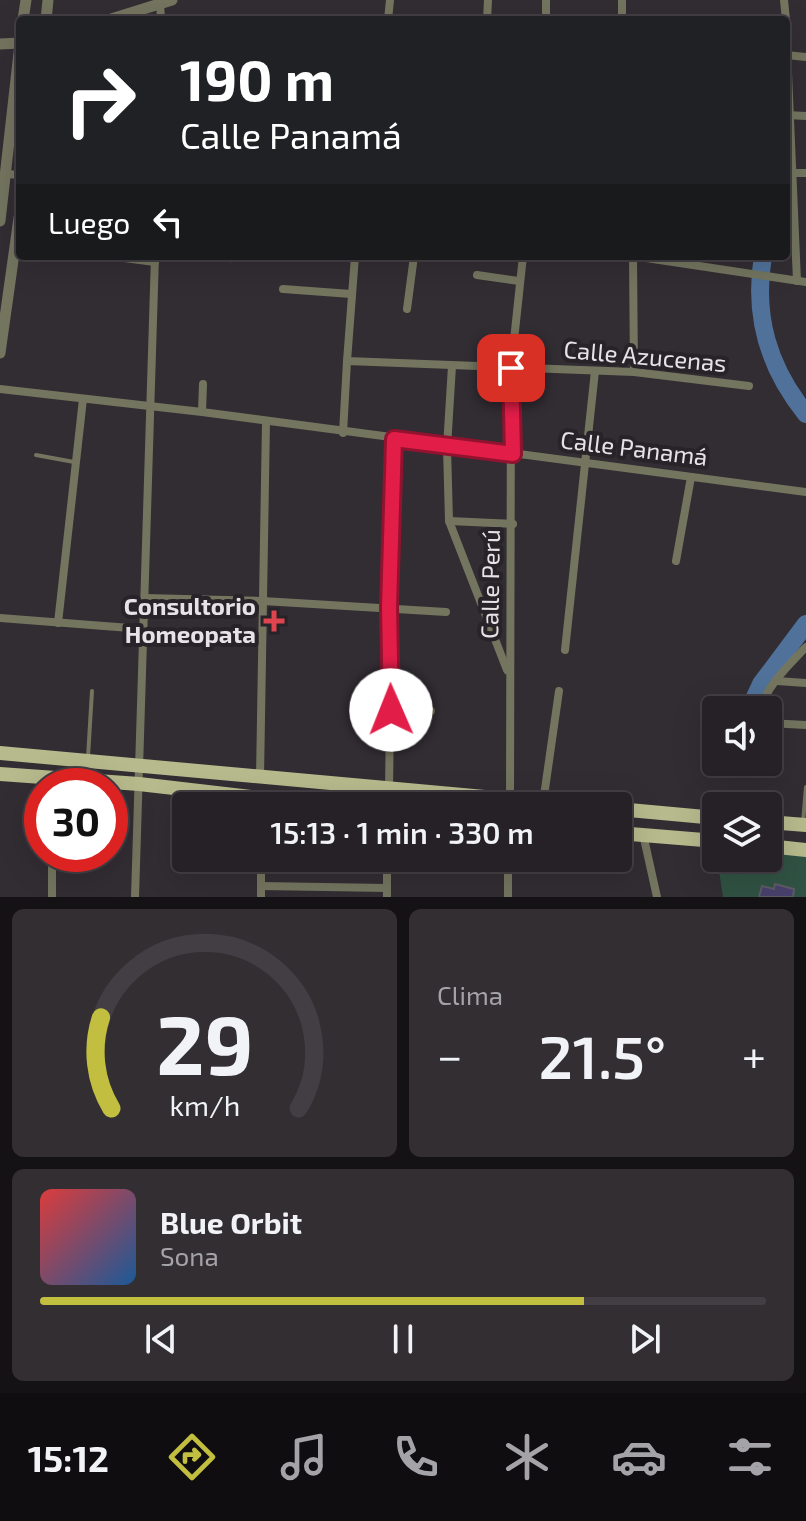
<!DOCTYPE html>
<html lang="es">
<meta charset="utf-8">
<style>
body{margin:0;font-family:"Exo 2",sans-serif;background:#322e32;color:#f1f3f6;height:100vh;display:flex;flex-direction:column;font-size:30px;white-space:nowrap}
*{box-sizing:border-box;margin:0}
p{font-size:26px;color:#a4a3a7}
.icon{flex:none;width:44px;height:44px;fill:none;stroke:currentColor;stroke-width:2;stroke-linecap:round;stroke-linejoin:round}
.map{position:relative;height:897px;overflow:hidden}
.drawer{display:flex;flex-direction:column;gap:12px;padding:12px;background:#151215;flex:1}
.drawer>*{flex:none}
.hud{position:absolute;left:16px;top:16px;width:774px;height:244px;border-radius:8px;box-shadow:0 8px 32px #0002,0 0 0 2px #423e43;background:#202124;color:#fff;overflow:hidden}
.fabs{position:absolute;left:702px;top:696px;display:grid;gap:16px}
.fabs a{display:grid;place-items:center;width:80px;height:80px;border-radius:8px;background:#262126;box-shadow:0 8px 32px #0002,0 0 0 2px #423e43;font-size:40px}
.speed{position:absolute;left:24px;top:768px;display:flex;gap:16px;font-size:40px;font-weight:700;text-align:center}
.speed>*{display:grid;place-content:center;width:104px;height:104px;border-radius:50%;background:#262126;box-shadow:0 8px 32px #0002,0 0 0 2px #423e43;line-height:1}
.speed .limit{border:12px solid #d22;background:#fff;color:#111}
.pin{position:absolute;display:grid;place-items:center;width:68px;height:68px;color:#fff;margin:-34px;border-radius:16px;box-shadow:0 4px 12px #0006}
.me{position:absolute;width:88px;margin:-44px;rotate:359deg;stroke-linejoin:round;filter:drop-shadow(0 0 6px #0008)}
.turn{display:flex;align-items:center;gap:28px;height:168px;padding:0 32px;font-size:36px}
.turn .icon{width:104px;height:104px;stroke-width:2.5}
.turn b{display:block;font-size:56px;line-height:68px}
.then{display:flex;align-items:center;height:76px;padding:0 32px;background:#0003;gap:16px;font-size:30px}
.big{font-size:60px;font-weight:600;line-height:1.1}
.drawer .card{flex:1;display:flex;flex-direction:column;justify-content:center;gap:12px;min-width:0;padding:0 28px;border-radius:12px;background:#322e32}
.drawer .dial{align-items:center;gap:0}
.dial svg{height:208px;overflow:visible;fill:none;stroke:#423e43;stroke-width:7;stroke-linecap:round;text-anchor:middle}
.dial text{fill:#f1f3f6;stroke:none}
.song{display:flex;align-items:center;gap:24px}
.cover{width:96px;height:96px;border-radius:12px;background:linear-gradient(135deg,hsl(0 70% 55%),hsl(210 70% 35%))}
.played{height:8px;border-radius:4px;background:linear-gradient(90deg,#c1be40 75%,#423e43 75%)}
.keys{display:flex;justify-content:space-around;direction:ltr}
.heat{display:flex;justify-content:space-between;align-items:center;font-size:44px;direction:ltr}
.drawer .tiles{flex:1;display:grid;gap:12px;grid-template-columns:1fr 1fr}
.card:last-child{grid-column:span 2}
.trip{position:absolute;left:172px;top:792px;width:460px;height:80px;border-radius:8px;background:#262126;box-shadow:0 8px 32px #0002,0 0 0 2px #423e43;font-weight:600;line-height:80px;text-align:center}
.menu{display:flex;height:128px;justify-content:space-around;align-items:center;background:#0f0d0f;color:#a4a3a7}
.menu .icon{width:56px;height:56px}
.menu .on{color:#c1be40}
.menu b{font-size:36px;color:#f1f3f6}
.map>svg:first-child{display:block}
.green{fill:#305243}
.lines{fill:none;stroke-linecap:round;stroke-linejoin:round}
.river{stroke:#50729a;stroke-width:18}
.building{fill:#47406c;stroke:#5c5b64;stroke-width:2}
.service{stroke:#73755f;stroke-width:4}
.minor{stroke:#73755f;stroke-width:8}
.tertiary{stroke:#73755f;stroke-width:11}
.primary{stroke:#b7ba8c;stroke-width:14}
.route-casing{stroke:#92132f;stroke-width:20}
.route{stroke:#e11d48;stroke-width:14}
.health-dot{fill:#e0444e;stroke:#282329;stroke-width:3}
.labels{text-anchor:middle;stroke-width:8;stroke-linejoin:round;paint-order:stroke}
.street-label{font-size:24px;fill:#e6e2e6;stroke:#282329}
.poi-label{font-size:24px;font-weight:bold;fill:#e6e2e6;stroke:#282329;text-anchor:end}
</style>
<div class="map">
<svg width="806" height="897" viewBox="0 0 806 897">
<rect width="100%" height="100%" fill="#322c33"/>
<path class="green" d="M768,849l38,4v44h-83l-6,-39h51z"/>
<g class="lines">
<g class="river">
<path d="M763,256c-10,60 5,111 43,158"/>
<path d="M749,710l12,-26 45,-60"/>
<path d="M745,767l1,-5"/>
</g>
</g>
<path class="building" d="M775,884l19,5 -1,8h-34l3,-11 12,3z"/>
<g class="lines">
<g class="service">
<path d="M36,455l38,7"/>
<path d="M88,757l4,-66"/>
<path d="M803,823l3,-36"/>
</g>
<g class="minor">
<path d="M622,0v20"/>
<path d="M784,0l2,20"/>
<path d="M160,3l1,17"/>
<path d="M388,20l2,-20"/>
<path d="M487,20l1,-20"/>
<path d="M546,20v-20"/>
<path d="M786,27l11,254"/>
<path d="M786,55l20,2"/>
<path d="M787,115l19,1"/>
<path d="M786,173h20"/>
<path d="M7,174l13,1"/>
<path d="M109,256l46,6"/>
<path d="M355,256l-8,105 287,11 115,14"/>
<path d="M633,256l173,26"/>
<path d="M633,256l1,116"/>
<path d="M231,258l1,-2"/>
<path d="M477,275l42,6"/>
<path d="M283,289l68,5"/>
<path d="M407,309l7,-53"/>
<path d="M452,366l-5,81 2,74 58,149"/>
<path d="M0,389l202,23 604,80"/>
<path d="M202,412l1,-28"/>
<path d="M343,433l4,-72"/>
<path d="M449,521l64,3"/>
<path d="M676,561l15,-84"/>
<path d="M145,598l118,3 183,11"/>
<path d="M0,618l143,11"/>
<path d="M58,623l25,-224"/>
<path d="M565,650l30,-279"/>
<path d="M777,681l29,2"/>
<path d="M391,710l40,1"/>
<path d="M761,710c3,-22 30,-47 45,-63"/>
<path d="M768,723l38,2"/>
<path d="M260,777l6,-355"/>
<path d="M389,789l5,-350"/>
<path d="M510,801l1,-433 12,-112"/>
<path d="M543,803l16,-112"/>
<path d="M643,834l14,63"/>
<path d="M261,858v39"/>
<path d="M232,862l29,2"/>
<path d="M261,886l126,2"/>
<path d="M52,897v-43"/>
<path d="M135,897l20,-641"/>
<path d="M387,897v-39"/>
<path d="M508,897v-39"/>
</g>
<g class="tertiary">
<path d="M23,20l3,-20"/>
<path d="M46,20l2,-20"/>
<path d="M108,20l64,-20"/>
<path d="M0,44l20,-1"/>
<path d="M0,221l20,-177"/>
<path d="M0,353l20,-142"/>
</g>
<g class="primary">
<path d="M0,753l583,53"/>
<path d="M0,774l139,10 191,22"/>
<path d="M618,809l98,9"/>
<path d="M768,822l38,3"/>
<path d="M618,833l98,8"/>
<path d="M768,846l38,4"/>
</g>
</g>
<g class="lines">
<g class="route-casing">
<path id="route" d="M391,710l-2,-103 5,-168 119,15 -2,-86"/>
</g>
<use href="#route" class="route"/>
</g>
<path class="health-dot" d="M270 609h8v8h8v8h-8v8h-8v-8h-8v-8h8z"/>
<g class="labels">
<g class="street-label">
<text transform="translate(645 357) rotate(5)" y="8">Calle Azucenas</text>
<text transform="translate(634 449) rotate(7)" y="8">Calle Panamá</text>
<text transform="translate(491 584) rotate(-89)" y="8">Calle Perú</text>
</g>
<g class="poi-label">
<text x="256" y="615">Consultorio<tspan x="256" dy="28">Homeopata</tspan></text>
</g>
</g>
</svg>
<div class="fabs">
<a><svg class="icon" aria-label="sound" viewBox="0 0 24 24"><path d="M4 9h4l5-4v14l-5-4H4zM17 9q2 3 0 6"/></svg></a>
<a><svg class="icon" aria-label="layers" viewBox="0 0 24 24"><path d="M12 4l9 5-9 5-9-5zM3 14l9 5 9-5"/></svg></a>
</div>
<div class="speed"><div class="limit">30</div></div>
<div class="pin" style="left:511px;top:368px;background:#d93025"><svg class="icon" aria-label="arrive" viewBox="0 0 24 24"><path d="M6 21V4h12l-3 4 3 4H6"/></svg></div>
<svg class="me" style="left:391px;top:710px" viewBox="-20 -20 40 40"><circle r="19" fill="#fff"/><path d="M0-13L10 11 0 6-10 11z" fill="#e11d48"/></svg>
<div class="trip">15:13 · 1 min · 330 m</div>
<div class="hud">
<div class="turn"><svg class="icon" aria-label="right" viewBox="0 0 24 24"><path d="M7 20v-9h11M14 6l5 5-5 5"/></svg><div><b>190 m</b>Calle Panamá</div></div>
<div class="then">Luego<svg class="icon" aria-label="left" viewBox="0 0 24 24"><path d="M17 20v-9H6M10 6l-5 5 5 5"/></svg></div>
</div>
</div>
<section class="drawer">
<div class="tiles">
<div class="card dial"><svg viewBox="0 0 100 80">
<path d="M14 69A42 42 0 1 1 86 69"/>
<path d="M14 69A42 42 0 0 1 10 34" stroke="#c1be40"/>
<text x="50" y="56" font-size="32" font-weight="700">29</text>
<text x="50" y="72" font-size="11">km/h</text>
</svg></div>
<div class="card"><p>Clima</p>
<div class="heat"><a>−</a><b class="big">21.5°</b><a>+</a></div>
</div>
<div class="card">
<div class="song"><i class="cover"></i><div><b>Blue Orbit</b><p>Sona</p></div></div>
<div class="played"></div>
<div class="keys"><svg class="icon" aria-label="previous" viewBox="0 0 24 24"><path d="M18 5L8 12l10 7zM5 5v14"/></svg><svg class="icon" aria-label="pause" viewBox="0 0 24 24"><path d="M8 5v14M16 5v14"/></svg><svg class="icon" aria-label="next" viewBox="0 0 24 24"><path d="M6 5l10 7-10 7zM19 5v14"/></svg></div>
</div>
</div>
</section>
<nav class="menu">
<b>15:12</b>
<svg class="icon on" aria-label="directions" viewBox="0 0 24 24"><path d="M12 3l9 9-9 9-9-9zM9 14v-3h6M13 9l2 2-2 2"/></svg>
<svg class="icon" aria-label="music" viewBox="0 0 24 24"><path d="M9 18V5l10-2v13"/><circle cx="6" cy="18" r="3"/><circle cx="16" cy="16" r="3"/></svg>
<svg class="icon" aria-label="phone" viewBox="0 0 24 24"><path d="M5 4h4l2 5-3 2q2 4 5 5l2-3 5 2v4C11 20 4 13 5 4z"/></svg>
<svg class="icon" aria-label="climate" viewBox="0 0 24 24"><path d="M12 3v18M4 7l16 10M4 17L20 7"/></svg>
<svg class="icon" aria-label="car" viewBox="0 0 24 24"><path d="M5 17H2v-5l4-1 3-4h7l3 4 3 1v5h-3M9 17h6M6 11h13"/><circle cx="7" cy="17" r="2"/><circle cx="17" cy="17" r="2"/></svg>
<svg class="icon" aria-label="filters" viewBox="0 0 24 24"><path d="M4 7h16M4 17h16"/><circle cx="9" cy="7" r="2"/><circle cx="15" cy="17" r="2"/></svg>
</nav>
